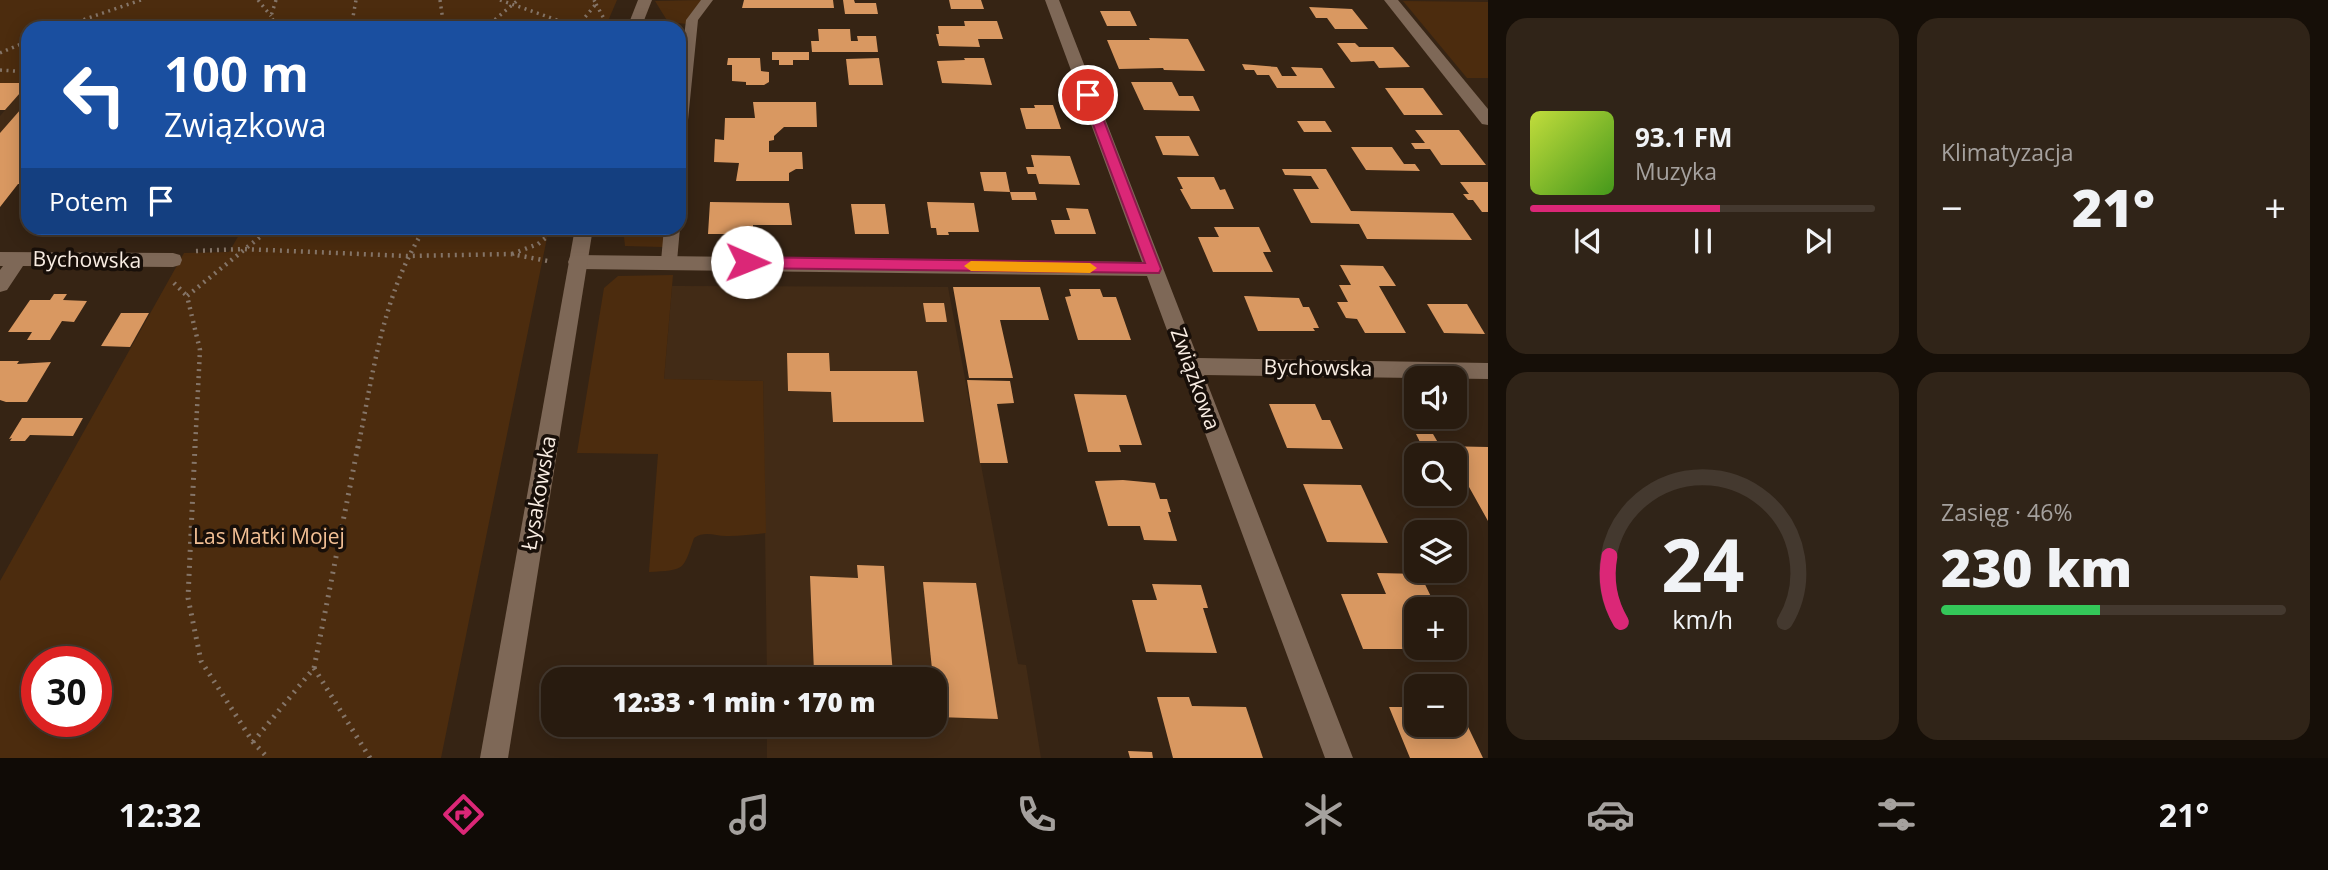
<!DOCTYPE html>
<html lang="pl">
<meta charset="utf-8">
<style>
body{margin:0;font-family:"Open Sans",sans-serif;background:#302418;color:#f1f3f6;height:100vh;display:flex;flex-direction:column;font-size:26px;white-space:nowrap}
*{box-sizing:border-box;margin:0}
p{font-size:23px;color:#a5a19e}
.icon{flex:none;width:38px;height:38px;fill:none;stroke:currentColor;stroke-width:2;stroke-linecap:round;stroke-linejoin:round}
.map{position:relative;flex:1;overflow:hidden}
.details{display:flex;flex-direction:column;gap:18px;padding:18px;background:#160f08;width:840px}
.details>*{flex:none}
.guide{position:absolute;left:21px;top:21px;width:665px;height:214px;border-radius:21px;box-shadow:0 4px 18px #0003,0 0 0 2px #44392f;background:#1a4fa0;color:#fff;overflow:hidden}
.controls{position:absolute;left:1404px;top:366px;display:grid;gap:14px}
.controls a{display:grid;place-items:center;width:63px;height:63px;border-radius:14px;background:#281b0f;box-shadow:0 4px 18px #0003,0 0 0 2px #44392f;font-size:35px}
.speed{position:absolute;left:21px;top:646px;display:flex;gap:14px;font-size:35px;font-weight:700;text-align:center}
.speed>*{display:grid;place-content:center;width:91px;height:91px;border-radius:50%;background:#281b0f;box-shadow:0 4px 18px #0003,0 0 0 2px #44392f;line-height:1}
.speed .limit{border:10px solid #d22;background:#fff;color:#111}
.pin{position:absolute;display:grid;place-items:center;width:60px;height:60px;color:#fff;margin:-30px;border:4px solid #fff;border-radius:50%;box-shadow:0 2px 7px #0007}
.me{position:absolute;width:77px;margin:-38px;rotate:91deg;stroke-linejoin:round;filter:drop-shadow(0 0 5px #0008)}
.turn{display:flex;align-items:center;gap:24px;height:147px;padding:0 28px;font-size:32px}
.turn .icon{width:91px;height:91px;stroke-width:2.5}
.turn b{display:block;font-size:49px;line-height:60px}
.then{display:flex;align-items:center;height:66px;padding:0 28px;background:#0003;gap:14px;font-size:26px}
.big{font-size:52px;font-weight:800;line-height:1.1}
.details .widget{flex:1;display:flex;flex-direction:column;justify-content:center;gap:10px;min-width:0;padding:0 24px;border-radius:21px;background:#302418}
.details .dial{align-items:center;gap:0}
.dial svg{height:182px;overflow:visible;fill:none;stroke:#44392f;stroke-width:7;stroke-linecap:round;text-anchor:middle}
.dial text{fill:#f1f3f6;stroke:none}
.song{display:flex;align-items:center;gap:21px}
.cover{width:84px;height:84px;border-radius:10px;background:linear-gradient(135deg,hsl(70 70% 55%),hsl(100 70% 35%))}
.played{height:7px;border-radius:4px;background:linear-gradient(90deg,#db2777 55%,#44392f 55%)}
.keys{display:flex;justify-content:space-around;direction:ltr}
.heat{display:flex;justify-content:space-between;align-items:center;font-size:38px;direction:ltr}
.charge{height:10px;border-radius:5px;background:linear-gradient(90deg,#34c759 46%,#44392f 0)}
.details .tiles{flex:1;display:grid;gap:18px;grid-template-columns:repeat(2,1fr)}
.trip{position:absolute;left:541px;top:667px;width:406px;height:70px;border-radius:21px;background:#281b0f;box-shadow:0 4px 18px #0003,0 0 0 2px #44392f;font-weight:800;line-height:70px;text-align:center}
.tab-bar{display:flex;height:112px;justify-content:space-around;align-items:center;background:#100b06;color:#a5a19e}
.tab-bar .icon{width:49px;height:49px}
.tab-bar .selected{color:#db2777}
.tab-bar b{font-size:32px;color:#f1f3f6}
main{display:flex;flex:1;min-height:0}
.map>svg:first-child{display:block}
.built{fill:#422b16}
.green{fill:#4c2c0e;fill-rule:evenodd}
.building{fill:#d99861}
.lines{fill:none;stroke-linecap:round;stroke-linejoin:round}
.path-far2{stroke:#857568;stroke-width:3.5;stroke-dasharray:2 4.5;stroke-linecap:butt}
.path-far1{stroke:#857568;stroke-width:4.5;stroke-dasharray:2 5;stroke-linecap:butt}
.path{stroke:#857568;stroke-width:5;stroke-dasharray:2 6;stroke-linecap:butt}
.service{fill:#7e6857;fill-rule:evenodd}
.minor{fill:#7e6857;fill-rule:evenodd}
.tertiary{fill:#7e6857;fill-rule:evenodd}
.route{fill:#db2777;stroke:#8e194d;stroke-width:2}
.slow{fill:#f59e0b}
.labels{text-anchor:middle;stroke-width:7;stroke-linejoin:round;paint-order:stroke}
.street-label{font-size:21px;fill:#f9ede3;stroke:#180f09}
.park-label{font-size:21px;fill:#f3c095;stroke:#180f09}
</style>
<main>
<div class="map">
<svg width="1488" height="758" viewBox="0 0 1488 758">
<rect width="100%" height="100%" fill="#362414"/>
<g class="built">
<path d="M28,84v88l-28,35v-91z"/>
<path d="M672,286l276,1 70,377 8,1 15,93h-274v-33l167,-1v-45h-167l-4,-298 -99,-2z"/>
</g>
<g class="green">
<path d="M0,0h617l-12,28h-577v55h-28z"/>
<path d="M702,0l-13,16 -2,8 -19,-2 -13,-21z"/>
<path d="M1403,1l85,1v76h-21z"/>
<path d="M243,228h306l-108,530h-441v-177l184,-328 45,-1zM37,662h59v59h-59z"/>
<path d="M623,228h42l-2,19 -38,-1z"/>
<path d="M673,275l-9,104 99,2 3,152c-12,1 -25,3 -37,3 -13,1 -23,-6 -35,2 -11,33 -9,32 -45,34l9,-118 -81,-1 27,-165 14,-12z"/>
</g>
<g class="building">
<path d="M744,0h89l1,8h-92z"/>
<path d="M843,0h11l1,3h21l2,11h-33z"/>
<path d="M949,0h32l3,9h-33z"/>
<path d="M1309,7l43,2 16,20h-33l-8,-11h-11z"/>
<path d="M1100,11h30l7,15h-30z"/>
<path d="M964,21h33l6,18h-25l2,8 -41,-1 -3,-12h3l-1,-8h27z"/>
<path d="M818,29h32l1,12h7l-1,-5h19l2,16h-66l-1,-11h8z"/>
<path d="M1149,38l39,1 17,32 -41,-1 -1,-2 -44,1 -12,-29h43z"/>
<path d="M1337,43h18l4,4h34l17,20 -31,1 -5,-7 -23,1z"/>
<path d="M772,52h37v8h-16v5h-14v-5h-7z"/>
<path d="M728,58h32l1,13 8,1v10l-5,3h-18v-3l-14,-1v-16h-5z"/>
<path d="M879,58l4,27h-34l-3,-26z"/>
<path d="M964,58h20l8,27 -50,-2 -5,-22 28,-1z"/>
<path d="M1242,64l35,3 5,9h15l-6,-9 31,1 13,20h-58l-8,-13h-12l-3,-5h-9z"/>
<path d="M1131,82h41l7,14h14l7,15 -56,-1z"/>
<path d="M0,83h28v1l-23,26h-5z"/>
<path d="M1385,88h38l20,27h-39z"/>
<path d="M28,101v53l-7,9h7v21h-10l-18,23v-74z"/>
<path d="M753,102h63l1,25h-33l-10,9v4l-5,1v11h33l1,17h-7l-7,4v8h-53l3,-18 -25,-1 1,-23 9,1 1,-22h30z"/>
<path d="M1034,105h19l8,24h-35l-6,-21h15z"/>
<path d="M1297,121h28l7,11h-28z"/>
<path d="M1415,130h44l27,35h-45l-11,-16h-15l-4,-6h14z"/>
<path d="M1155,136h34l10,20 -36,-1z"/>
<path d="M1351,147h41l12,17h11l5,7 -54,-1z"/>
<path d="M1031,155l39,1 10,29 -41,-1 -3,-10h-8l-2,-7h8z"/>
<path d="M1282,169h44l25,42 102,2 19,27 -105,-1 -8,-15 -48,-1 -18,-34h26l-8,-13 -26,-1z"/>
<path d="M980,172h26l4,20 -26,-1z"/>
<path d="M1177,177h37l6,13 5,-1 9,20h-43l-11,-20h3z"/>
<path d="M1460,182h28v30h-6l-9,-12h-5l-5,-6h6z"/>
<path d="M1010,192h25l2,8h-25z"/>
<path d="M710,202l79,1 3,22h-39v9h-45z"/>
<path d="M927,202l47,1 5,29h-31l1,3h-12l-1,-7h-5z"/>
<path d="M851,204h34l4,30h-34z"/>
<path d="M1066,208l22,1 8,25h-41l-4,-14h19z"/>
<path d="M1214,227h45l12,25h-8l10,20h-60l-15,-35h21z"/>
<path d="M99,228h39l-2,3h-39z"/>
<path d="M1340,265l43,1 13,20h-17l27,47h-41l-8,-14 -11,-1 -9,-16h11l-9,-17h12z"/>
<path d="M953,287h87l9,33h-49l13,58h-44z"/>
<path d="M1069,289h31l3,8h13l15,43h-53l-13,-43 6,-1z"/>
<path d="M54,294h13l-4,6 24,1 -13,21 -12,-1 -12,19h-23l5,-8h-24l22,-32h20z"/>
<path d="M1244,296l55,2 4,9h6l10,21h-6l2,3h-57z"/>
<path d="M923,303h21l3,19h-21z"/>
<path d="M1427,304h40l18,30 -41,-1z"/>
<path d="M121,313h28l-19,34 -29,-1z"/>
<path d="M787,353h42l1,18h87l7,51h-91l-2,-30 -43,-1z"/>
<path d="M0,361h19l-2,3 34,-2 -24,40h-21l-6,-2z"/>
<path d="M967,380l43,1 4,22 -17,1 11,59h-28z"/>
<path d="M1074,394l52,1 16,50h-23l2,7h-33z"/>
<path d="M1269,404h46l7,16h8l13,29 -56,-1z"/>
<path d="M22,418h61l-10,18 -43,-1 -5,6h-15l2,-3 -3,1z"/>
<path d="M1416,434h17l7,12 48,1v74l-29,-52h-5v-14h-39l-5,-9h12z"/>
<path d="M1123,480l32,3 5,16h7l4,13h-3l9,29 -33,-1 -4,-14h-32l-13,-45z"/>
<path d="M1303,484l58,1 27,58 -61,-1z"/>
<path d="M857,565l27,1 9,108 -79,-2 -4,-96 48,2z"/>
<path d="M1377,573l43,1 17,35h-21v39h39l1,2h-34l3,8h-16l-3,-9h-43l-22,-55h45z"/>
<path d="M923,582l53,1 22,136 -61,-2z"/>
<path d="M1152,584l49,1 7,23h-5l14,45 -71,-1 -14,-52h25z"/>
<path d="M1157,697h32l3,9 54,1 17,51h-90z"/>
<path d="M1389,707h27v17h38v-16h5l24,50h-73z"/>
<path d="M1128,751l24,1 1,6h-23z"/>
</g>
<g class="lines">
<g class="path-far2">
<path d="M258,0l13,16"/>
<path d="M276,0l-5,16 6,12"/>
<path d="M440,0l4,28"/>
<path d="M500,0l77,27"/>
<path d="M596,4l13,24"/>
<path d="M577,27l19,-23 -2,-4"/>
<path d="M59,28l82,-28"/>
<path d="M351,28l5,-28"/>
<path d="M485,28l33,-28"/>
<path d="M0,53l28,-12"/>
<path d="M0,70l28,2"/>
</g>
<g class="path-far1">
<path d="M196,251l47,-2 164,7 104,-2 37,7"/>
<path d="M512,254l26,-10 15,-12"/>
<path d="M174,283l13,13"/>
<path d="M195,448l5,-98 -13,-54 84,-68"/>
<path d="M358,448c15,-75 25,-155 67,-220"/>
</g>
<g class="path">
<path d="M195,446l-7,152 13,63 52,81 15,16"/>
<path d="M314,668l56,90"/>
<path d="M253,742l61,-74 44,-222"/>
</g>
<g class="service">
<path d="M701,0h12l-15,20 -12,120 -7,5v-65l7,-60z"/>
<path d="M635,23l15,1 6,4h-26z"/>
<path d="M679,227l1,1 -3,33 -2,4h-12l-2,-4 3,-33z"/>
</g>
<g class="minor">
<path d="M1045,0h14l139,358 290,5v16l-284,-4 149,383h-28l-178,-482 -570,-7 -7,-2 -2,-5 2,-5 7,-2 565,7z"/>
<path d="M1384,0h14l90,109v16l-6,-1z"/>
<path d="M0,252l173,1 7,2 2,5 -2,5 -7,2 -150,-1 -16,24 -7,2v-22l3,-4h-3z"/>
</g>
<g class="tertiary">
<path d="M638,0h14l-11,28h-14z"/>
<path d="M575,228h18l-85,530h-28z"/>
</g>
</g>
<path class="route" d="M1088,91l6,4 67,174 -2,4 -412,-5 -7,-6 7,-5 398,6 -63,-168z"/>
<path class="slow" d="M971,261l119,2 7,5 -7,5 -119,-2 -7,-5z"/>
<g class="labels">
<g class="street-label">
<text transform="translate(87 260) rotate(1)" y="7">Bychowska</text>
<text transform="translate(1318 368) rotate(1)" y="7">Bychowska</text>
<text transform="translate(1195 379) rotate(70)" y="7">Związkowa</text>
<text transform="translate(539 493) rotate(-80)" y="7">Łysakowska</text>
</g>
<g class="park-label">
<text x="269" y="544">Las Matki Mojej</text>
</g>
</g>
</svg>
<div class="controls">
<a><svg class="icon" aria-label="sound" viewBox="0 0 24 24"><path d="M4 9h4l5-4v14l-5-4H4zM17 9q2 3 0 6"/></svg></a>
<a><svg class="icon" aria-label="search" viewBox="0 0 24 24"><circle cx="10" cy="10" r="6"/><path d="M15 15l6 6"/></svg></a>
<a><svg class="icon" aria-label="layers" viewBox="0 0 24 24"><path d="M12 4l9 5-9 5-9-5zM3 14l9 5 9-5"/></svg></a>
<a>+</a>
<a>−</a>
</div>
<div class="speed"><div class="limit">30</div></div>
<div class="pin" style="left:1088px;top:95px;background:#d93025"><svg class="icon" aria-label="arrive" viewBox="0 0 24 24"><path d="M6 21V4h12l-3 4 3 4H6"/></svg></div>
<svg class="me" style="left:747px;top:262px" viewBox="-20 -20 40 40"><circle r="19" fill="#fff"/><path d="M0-13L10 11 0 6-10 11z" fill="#db2777"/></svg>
<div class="trip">12:33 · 1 min · 170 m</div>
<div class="guide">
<div class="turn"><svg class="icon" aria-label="left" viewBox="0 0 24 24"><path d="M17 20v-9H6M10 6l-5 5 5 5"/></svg><div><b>100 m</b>Związkowa</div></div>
<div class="then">Potem<svg class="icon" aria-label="arrive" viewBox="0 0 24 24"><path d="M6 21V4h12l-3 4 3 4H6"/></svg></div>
</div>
</div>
<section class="details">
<div class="tiles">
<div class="widget">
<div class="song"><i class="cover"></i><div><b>93.1 FM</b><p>Muzyka</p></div></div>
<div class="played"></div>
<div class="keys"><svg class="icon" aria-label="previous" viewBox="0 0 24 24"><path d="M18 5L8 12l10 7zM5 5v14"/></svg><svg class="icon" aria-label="pause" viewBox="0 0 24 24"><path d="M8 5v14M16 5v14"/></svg><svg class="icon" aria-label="next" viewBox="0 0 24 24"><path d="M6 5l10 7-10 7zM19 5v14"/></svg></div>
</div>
<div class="widget"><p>Klimatyzacja</p>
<div class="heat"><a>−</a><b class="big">21°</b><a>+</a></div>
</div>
<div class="widget dial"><svg viewBox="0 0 100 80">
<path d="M14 69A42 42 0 1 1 86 69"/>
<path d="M14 69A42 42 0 0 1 9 40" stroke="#db2777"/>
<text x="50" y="56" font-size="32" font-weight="700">24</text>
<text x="50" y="72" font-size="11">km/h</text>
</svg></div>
<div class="widget"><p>Zasięg · 46%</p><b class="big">230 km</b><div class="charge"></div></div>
</div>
</section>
</main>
<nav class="tab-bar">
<b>12:32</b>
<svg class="icon selected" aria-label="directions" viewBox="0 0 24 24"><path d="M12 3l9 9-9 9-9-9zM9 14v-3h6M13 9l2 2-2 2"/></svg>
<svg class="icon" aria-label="music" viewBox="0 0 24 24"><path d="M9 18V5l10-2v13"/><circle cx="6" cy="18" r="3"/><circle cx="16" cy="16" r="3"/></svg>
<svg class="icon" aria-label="phone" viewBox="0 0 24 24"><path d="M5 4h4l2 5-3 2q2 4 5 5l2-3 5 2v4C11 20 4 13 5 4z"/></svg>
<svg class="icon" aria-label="climate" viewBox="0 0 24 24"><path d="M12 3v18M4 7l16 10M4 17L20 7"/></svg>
<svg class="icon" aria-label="car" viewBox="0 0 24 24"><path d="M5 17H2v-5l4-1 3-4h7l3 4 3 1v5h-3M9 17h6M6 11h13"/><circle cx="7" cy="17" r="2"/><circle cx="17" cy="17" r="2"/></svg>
<svg class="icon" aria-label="filters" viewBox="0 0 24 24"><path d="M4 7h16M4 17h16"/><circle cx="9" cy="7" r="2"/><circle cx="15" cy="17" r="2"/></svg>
<b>21°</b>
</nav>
